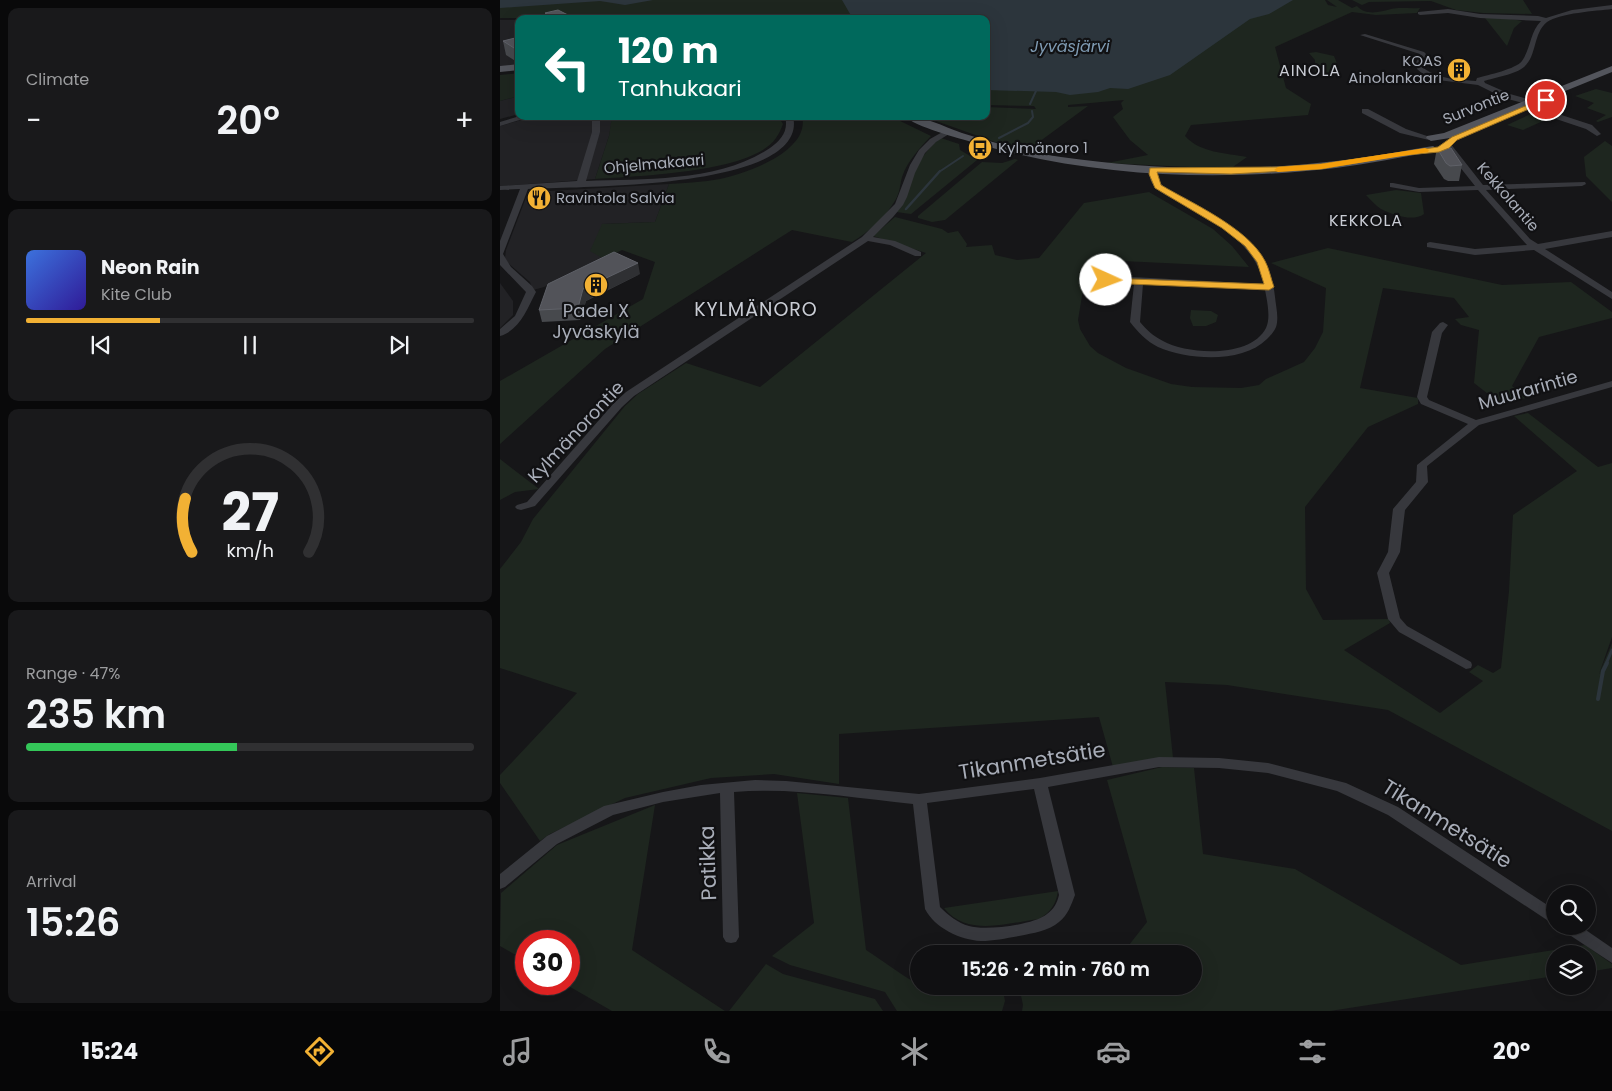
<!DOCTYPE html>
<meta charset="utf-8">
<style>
body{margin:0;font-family:Poppins,sans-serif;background:#19191b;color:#f1f3f6;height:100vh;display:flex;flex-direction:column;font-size:19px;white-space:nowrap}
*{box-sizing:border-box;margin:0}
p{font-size:16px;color:#9c9d9f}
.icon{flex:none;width:28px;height:28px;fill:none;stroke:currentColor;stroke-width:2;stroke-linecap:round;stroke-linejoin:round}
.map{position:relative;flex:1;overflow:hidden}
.side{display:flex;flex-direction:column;gap:8px;padding:8px;background:#09090a;width:500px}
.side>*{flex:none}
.guide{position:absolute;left:15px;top:15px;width:475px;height:105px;border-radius:10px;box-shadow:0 5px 20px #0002,0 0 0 1px #303032;background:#00695c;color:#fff;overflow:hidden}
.controls{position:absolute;left:1046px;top:885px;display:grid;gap:10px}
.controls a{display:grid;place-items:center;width:50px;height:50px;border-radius:50%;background:#101012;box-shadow:0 5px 20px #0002,0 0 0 1px #303032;font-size:25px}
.speed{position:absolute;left:15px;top:930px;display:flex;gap:10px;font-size:25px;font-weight:700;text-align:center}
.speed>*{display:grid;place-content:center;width:65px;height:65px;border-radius:50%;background:#101012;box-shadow:0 5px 20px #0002,0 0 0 1px #303032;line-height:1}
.speed .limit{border:8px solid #d22;background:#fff;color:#111}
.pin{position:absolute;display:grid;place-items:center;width:42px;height:42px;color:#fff;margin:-21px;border:2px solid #fff;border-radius:50%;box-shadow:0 1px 5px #0007}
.me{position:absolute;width:55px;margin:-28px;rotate:92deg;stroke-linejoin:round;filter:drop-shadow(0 0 4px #0008)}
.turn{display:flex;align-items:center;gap:18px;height:105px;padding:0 20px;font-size:22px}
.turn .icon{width:65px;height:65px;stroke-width:2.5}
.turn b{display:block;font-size:35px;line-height:42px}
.big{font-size:38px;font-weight:600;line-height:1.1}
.side .widget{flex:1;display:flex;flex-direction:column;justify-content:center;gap:8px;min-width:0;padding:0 18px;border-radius:10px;background:#19191b}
.side .dial{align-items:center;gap:0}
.dial svg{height:130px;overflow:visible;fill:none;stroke:#303032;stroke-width:7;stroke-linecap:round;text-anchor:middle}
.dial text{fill:#f1f3f6;stroke:none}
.song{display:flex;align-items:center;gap:15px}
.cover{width:60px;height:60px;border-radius:8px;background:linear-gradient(135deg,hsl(220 70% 55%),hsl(250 70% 35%))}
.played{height:5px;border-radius:2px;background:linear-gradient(90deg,#f2b134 30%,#303032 30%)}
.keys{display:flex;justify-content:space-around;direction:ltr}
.heat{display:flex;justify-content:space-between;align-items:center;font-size:28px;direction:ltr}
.charge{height:8px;border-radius:4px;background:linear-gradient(90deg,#34c759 47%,#303032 0)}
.trip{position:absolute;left:410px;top:945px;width:292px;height:50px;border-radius:25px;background:#101012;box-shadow:0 5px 20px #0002,0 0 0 1px #303032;font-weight:600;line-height:50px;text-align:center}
.menu{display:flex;height:80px;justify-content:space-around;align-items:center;background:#060607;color:#9c9d9f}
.menu .icon{width:35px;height:35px}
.menu .current{color:#f2b134}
.menu b{font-size:22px;color:#f1f3f6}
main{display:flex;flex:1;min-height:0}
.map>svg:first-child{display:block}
.built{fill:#222225}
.green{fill:#1e261f}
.water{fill:#2c353c}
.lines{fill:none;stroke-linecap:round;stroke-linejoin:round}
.stream-far3{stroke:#2c353c;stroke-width:2}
.stream-far2{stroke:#2c353c;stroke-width:2.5}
.stream-far1{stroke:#2c353c;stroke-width:3}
.stream{stroke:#2c353c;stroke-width:4}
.minor{fill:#37383d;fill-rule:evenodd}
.major{fill:#53555c;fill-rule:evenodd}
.wall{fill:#47494d}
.shaded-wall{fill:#2f3033}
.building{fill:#525359;stroke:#5f6168}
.route{fill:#f2b134;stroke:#9d7322}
.slow{fill:#f59e0b}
.labels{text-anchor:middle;stroke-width:4.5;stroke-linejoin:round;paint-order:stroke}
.far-poi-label{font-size:15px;fill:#a8adb8;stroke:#111113;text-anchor:start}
.far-street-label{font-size:15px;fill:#a8adb8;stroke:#111113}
.far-water-label{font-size:16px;font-style:italic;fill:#7f9bb3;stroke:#111113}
.far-neighbourhood-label{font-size:16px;letter-spacing:1px;fill:#c9ccd4;stroke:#111113}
.far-quarter-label{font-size:16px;letter-spacing:1px;fill:#c9ccd4;stroke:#111113}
.poi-label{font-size:18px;fill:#a8adb8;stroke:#111113}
.street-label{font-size:18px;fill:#a8adb8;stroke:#111113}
.neighbourhood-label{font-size:19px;letter-spacing:1px;fill:#c9ccd4;stroke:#111113}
.near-street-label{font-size:21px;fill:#a8adb8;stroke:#111113}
</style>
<main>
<section class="side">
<div class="widget"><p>Climate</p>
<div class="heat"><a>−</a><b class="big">20°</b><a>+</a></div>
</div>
<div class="widget">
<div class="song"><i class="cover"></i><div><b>Neon Rain</b><p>Kite Club</p></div></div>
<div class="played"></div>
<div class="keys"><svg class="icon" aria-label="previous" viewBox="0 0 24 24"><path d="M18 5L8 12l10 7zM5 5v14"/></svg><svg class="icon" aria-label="pause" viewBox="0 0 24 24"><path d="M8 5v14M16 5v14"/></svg><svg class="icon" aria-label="next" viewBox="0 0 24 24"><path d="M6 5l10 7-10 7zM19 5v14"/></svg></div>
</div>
<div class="widget dial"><svg viewBox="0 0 100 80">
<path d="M14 69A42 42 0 1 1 86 69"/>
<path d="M14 69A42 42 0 0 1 10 36" stroke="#f2b134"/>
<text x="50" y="56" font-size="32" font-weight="700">27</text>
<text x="50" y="72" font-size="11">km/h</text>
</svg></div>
<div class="widget"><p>Range · 47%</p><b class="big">235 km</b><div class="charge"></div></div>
<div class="widget"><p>Arrival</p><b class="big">15:26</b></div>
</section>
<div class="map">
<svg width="1112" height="1011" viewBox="0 0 1112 1011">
<rect width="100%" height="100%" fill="#161618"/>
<g class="built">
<path d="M0,20h19v46l-19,2z"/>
<path d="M19,96v18l-19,5v-18z"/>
<path d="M35,116l78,1 -4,19 -14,43 -95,7v-60z"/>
<path d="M169,184l-14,38 -53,2 2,35 -60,28 -11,3 -3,-8 -22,-19 -3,-5 1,-8 21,-55 6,-3z"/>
<path d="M0,283l13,18v14l-13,13z"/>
</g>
<g class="green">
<path d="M34,0h339l14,19h-147l-3,-4 -80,4 -157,-1v-16z"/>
<path d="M753,0h72l3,5 9,2 -10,-7h11l14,8 5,-2c9,10 23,6 34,3 9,-2 20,0 29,-1l-3,5 -41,2 -24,-3 -77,35 11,41 25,16 -3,11 -117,10 -6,11c15,17 41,17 62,21l-17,12 -123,-6 41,-8 -18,-15 -17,-23 10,-8 -2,-6 3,-3 -56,5v2l20,-1 -60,44 -33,-8 -73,-26h64v-9l50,2 -2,-3 -48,-1v-32z"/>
<path d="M852,0h171l9,14 -49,-1 -27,-3 -25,-9 -62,1 -7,3z"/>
<path d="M985,18h21l16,3 -8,7 -7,18z"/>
<path d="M816,52l18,4 6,15 -17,3 -8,-1v-13l-6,-7z"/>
<path d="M19,73v23l-19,5v-26z"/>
<path d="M1096,89l16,4v24l-14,5 -2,-1 10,-6 -19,-7 7,-5 -19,-7z"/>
<path d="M1037,111l15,6 -29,13 -16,-5z"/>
<path d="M112,116h166l5,8c-2,5 -4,10 -7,14 -23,35 -142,38 -181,41l14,-43z"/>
<path d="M302,116h88l41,20c-11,12 -23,24 -29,41 -2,7 -2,15 -6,22 -10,18 -27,33 -44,43l-60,-12 -187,119 -105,95v-63l143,-82 12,-37 -33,-12 -18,9 -14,-8 12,-27 53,-2 14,-38c17,-1 34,-2 51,-5 26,-5 91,-28 82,-63z"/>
<path d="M441,138l18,6 1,6 17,10 -66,54 -15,-2c12,-25 21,-57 45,-74z"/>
<path d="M1105,141l7,5v56l-26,-26 -2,-19z"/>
<path d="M515,159l3,1 -73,60 -13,2 -14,-4v-2l64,-54 20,1z"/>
<path d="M896,190l25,3 3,21c-11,8 -31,1 -43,-5 -5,-3 -10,-9 -15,-14z"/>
<path d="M649,192l64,37 19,17 17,21 -148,-7 -15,12 -8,48 2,9 10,17 8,7 28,15 45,16 21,3 49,1 18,-3 7,-6 38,-17 11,-14 8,-16 3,-44 -55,-25 57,-15 174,37 69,-3 41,30v6l-73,19 -27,49 14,12 -25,6 -27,-21 5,-53 -18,-5 -6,-6 14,-2 -15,-19 -71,-10 -23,100 58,10v6l-50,23 -63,80 1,82 17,31 66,-1 1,4 -46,27 96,63 43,-32 -14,-9 9,-7 15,8 8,-5 8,-77 4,-76 64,-44 -63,-55 14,-3 70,54 14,-4v174l-13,37 13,-31v188l-224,-121 -161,-25 -62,-3 8,76 -60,9 -14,-50 -260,17v50l-65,-10 -63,4 -86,20 -75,36 -10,7 -40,-58v-8l77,-82 -77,-25v-99l21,-27 12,-23 92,-113 13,-12 48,-31 74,24 166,-134 -53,-17 22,-19 47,12 6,4 10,-2 9,13 -1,3 26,-2 3,10 22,5 22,-2 45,-55z"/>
<path d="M691,310l20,1 7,4 -2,7 -10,4h-13l-3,-8z"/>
<path d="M0,459l39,30 -24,3 -15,8z"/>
<path d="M662,767l32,1 9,86 92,15 166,96 124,-20 27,19v4l-24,4v-18h-33v22l-225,35h-308l1,-6 -4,-19h175v-32h-72l25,-32 -40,-142z"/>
<path d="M297,793l51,5 18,152c22,14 55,41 79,44 13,2 40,-8 57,-8l3,15 -3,10h-105l-12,-19 -95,-27 -18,-9 42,-33z"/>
<path d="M155,805l-23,145 93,61h-113l-47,-27h4v-43h-43v20l-26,-15 1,-53 56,-48z"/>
<path d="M558,891c-2,13 -7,21 -19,28 -32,4 -72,18 -95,-11z"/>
<path d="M266,964l17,10 92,25 8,12h-154z"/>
</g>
<g class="water">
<path d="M0,0h153l-28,5 -25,-4 -100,7z"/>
<path d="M342,0h451l-24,14 -19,5 -80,56 -42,14 -18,-1 -12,4 -28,3 -14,-3 -70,-2v-71h-133z"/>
</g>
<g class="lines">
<g class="stream-far3">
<path d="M530,104l6,-13"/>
<path d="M499,138l29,-15 5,-6 -1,-6"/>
<path d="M439,172l24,-16"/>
</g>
<path class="stream-far2" d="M406,209l34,-38"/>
<path class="stream-far1" d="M1106,664l6,-14"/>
<path class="stream" d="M1098,699l5,-28 4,-8"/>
<g class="minor">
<path d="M1112,5v4c-16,2 -52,4 -65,13 -14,11 -10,34 -23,45 -8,7 -30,11 -40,14l1,2 25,11 21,6 3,6 58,19 9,9 -4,2 -11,-7 -66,-22 -1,-2 4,-2 -19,-5 -26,-13 -40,-5 -14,-5 -7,-6 -1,-6 4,-9 -60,-19 5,-1 59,18 3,3 -5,8 1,5c17,11 34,12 53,13l1,-3c11,-3 39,-9 45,-17 9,-13 8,-29 19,-40l-61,-3 -32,-5 -28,2 -2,-1v-2l30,-3 32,5 58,2 8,2 26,-8z"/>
<path d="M862,109h6l38,20 27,9 -4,2 -29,-7 -38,-20z"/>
<path d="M20,116h13l-33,10v-4z"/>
<path d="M92,116h8v16l-14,49c58,-2 134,1 184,-33 11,-8 19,-17 15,-32h8c18,75 -222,70 -265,73l-25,65 8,13 21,19 4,6c-9,17 -16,38 -36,44v-7l15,-13 11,-24 -26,-27v-24l20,-52 -20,1v-4l77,-5 15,-49z"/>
<path d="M446,130l4,2 -1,2 -13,8 -11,11 -10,20 -8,24 -4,8 -10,12 -20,20 22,4 26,11v4h-6l-25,-11 -22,-4 -234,155 -12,11 -87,99 -14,4 -4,-1 -2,-2 2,-2 10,-3 87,-99 12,-11 236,-155 33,-33 15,-39 9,-15 11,-11z"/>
<path d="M944,143h6l33,42 102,-3 1,2 -4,2 -96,4 44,49 8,5 74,-13v6l-67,12 67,43v7l-78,-49 -59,5 -48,-8v-4l3,-1 45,7 52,-4 -49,-55 -59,2 -29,-5v-4h3l26,5 56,-2 -31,-39z"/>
<path d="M650,167l7,2 1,10 4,6c7,6 15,9 23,13 25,14 52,29 71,51 12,14 17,30 19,48 1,10 4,21 1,30 -2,5 -6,9 -9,12 -25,25 -79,21 -109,8 -12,-6 -20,-15 -28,-25l4,-38 -43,-4 -2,-2 5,-3 170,9c-9,-41 -51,-64 -85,-82 -8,-4 -17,-8 -23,-14 -6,-5 -8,-14 -6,-21zM643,284l122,6c2,10 6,28 1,38 -15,30 -78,27 -103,13 -10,-5 -16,-11 -23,-19z"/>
<path d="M943,322l5,3 -6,8 -15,64 2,3 47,20 136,-39v6l-133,38 -52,41 1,16 -23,28 -5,42 -11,21 11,45 7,8 64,36 1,3 -1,3 -5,1 -67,-37 -11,-13 -11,-46 11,-21 5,-43 23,-27 1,-17 51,-41 -47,-20 -4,-7 15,-65 8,-9z"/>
<path d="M659,757l60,1 49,5 78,20 52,24 157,103v14l-5,-2 -162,-107 -51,-24 -69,-18 -49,-5 -60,-1 -111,20 27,108c-4,10 -7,20 -16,27 -10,9 -26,11 -40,14 -12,2 -26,5 -38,5 -21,-1 -46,-13 -56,-32l-12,-105c-59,-6 -120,-17 -179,-12l5,145 -3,5 -5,1 -5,-1 -3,-5 -3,-144 -57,9 -50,13 -56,29 -52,43 -5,2v-15l47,-38 57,-30 59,-14 38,-7 54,-5 31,1 133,13 121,-16zM534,789l25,106c-2,8 -5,14 -12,19 -13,11 -62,17 -78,12 -11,-3 -21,-11 -29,-19l-13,-104z"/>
<path d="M1059,926h21l32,22v15l-50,-33z"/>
</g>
<g class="major">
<path d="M19,64v6l-19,2v-6z"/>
<path d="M1112,66v6l-162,66 -19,3 -5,-3 1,-2 17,-3z"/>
<path d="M404,116c21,0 38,10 58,17 32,10 65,19 99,24 91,13 183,15 275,4 32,-3 65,-10 97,-15l5,3 -5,3c-33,5 -65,12 -97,16 -121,14 -245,9 -361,-25 -17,-5 -59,-16 -71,-27z"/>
</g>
</g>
<g class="wall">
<path d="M45,13l25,3v3h-24z"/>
<path d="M19,37l-2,25 -11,-7 -3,-14z"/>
<path d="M937,148l25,17 -3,16h-11l-4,-2 -10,-15z"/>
<path d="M140,274l-54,27 -6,19 -38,2 -3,-12z"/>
</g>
<g class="shaded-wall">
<path d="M70,16v3h-11z"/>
<path d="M19,46v15l-2,1 -3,-14z"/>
<path d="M138,263l2,11 -54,27 -6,19 -2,-12 5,-19z"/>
</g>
<g class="building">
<path d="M58,10l12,6 -11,3h-4l-10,-6z"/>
<path d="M19,37v9l-5,2 -11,-7z"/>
<path d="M937,148h14l11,17 -12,1 -4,-3z"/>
<path d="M114,252l24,11 -55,26 -5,19 -39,2 9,-26z"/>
</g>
<path class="route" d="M1044,98l6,2 -93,40 -8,8 -10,4 -43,4 -75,13 -90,5 -74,-2 4,13c32,19 87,43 104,76 4,7 6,18 9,26l-5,3 -163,-7 -4,-3 4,-2 158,6 -7,-22 -12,-16 -23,-18 -67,-40 -6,-14 1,-6 127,-1 44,-3 117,-17 14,-10z"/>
<path class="slow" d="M925,148l4,2 -1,2 -107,17 -43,3 -4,-2 4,-3 43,-3z"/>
<defs>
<g id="building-disc" transform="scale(1.25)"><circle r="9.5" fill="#f2b134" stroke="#111113"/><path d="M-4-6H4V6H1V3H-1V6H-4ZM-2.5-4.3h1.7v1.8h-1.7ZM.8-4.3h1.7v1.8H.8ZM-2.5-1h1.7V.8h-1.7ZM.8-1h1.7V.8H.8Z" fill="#111"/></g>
<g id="bus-disc" transform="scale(1.25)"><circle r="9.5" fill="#f2b134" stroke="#111113"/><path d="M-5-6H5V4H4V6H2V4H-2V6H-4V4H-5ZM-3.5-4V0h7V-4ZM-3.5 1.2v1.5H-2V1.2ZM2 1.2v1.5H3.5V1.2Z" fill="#111"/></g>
<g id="restaurant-disc" transform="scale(1.25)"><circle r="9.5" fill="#f2b134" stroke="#111113"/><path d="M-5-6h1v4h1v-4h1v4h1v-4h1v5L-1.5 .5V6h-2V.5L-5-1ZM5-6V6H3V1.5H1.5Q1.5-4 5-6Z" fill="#111"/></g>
</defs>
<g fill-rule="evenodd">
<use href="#building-disc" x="959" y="70"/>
<use href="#bus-disc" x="480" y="148"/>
<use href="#restaurant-disc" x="39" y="198"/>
<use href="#building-disc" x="96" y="285"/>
</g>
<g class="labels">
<g class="far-poi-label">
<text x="942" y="66" text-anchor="end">KOAS<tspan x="942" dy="17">Ainolankaari</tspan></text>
<text x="498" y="153">Kylmänoro 1</text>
<text x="56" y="203">Ravintola Salvia</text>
</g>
<g class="far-street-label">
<text transform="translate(976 107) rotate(-22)" y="5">Survontie</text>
<text transform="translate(154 164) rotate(-5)" y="5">Ohjelmakaari</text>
<text transform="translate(1008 197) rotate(49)" y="5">Kekkolantie</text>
</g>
<g class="far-water-label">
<text x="570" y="52">Jyväsjärvi</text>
</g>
<g class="far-neighbourhood-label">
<text x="810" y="76">AINOLA</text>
</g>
<g class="far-quarter-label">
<text x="866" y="226">KEKKOLA</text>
</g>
<g class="poi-label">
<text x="96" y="317">Padel X<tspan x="96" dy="21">Jyväskylä</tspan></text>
</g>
<g class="street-label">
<text transform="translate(1028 390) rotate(-16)" y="6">Muurarintie</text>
<text transform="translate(76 432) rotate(-47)" y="6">Kylmänorontie</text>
</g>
<g class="neighbourhood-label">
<text x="256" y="316">KYLMÄNORO</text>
</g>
<g class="near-street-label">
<text transform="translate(532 761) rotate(-9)" y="7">Tikanmetsätie</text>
<text transform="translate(947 824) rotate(32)" y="7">Tikanmetsätie</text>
<text transform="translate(208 863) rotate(-92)" y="7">Patikka</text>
</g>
</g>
</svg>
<div class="controls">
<a><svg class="icon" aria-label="search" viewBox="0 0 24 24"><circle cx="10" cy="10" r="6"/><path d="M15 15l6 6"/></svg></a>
<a><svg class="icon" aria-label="layers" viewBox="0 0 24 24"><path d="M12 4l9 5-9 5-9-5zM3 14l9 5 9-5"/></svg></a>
</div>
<div class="speed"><div class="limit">30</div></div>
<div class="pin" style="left:1046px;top:100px;background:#d93025"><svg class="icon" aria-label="arrive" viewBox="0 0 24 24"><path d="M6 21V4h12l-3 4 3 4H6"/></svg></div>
<svg class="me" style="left:606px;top:280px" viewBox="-20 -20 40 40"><circle r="19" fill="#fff"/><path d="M0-13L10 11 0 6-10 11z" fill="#f2b134"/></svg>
<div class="trip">15:26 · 2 min · 760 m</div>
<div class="guide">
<div class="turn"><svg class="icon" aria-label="left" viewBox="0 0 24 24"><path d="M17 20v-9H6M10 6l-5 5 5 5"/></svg><div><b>120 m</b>Tanhukaari</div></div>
</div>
</div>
</main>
<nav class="menu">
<b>15:24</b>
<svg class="icon current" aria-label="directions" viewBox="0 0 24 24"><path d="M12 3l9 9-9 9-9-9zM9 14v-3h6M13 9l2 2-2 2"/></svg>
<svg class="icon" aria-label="music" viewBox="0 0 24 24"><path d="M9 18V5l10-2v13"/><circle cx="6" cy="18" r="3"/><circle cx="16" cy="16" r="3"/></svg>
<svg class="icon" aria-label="phone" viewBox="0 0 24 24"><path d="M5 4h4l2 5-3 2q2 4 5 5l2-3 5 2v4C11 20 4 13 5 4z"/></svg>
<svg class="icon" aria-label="climate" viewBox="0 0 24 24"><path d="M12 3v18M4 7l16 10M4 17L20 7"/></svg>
<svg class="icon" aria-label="car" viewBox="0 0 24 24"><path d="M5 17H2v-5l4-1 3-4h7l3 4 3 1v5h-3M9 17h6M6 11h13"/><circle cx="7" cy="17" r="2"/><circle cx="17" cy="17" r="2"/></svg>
<svg class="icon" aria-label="filters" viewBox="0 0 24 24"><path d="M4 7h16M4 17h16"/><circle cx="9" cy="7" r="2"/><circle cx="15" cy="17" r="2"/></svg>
<b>20°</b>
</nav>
